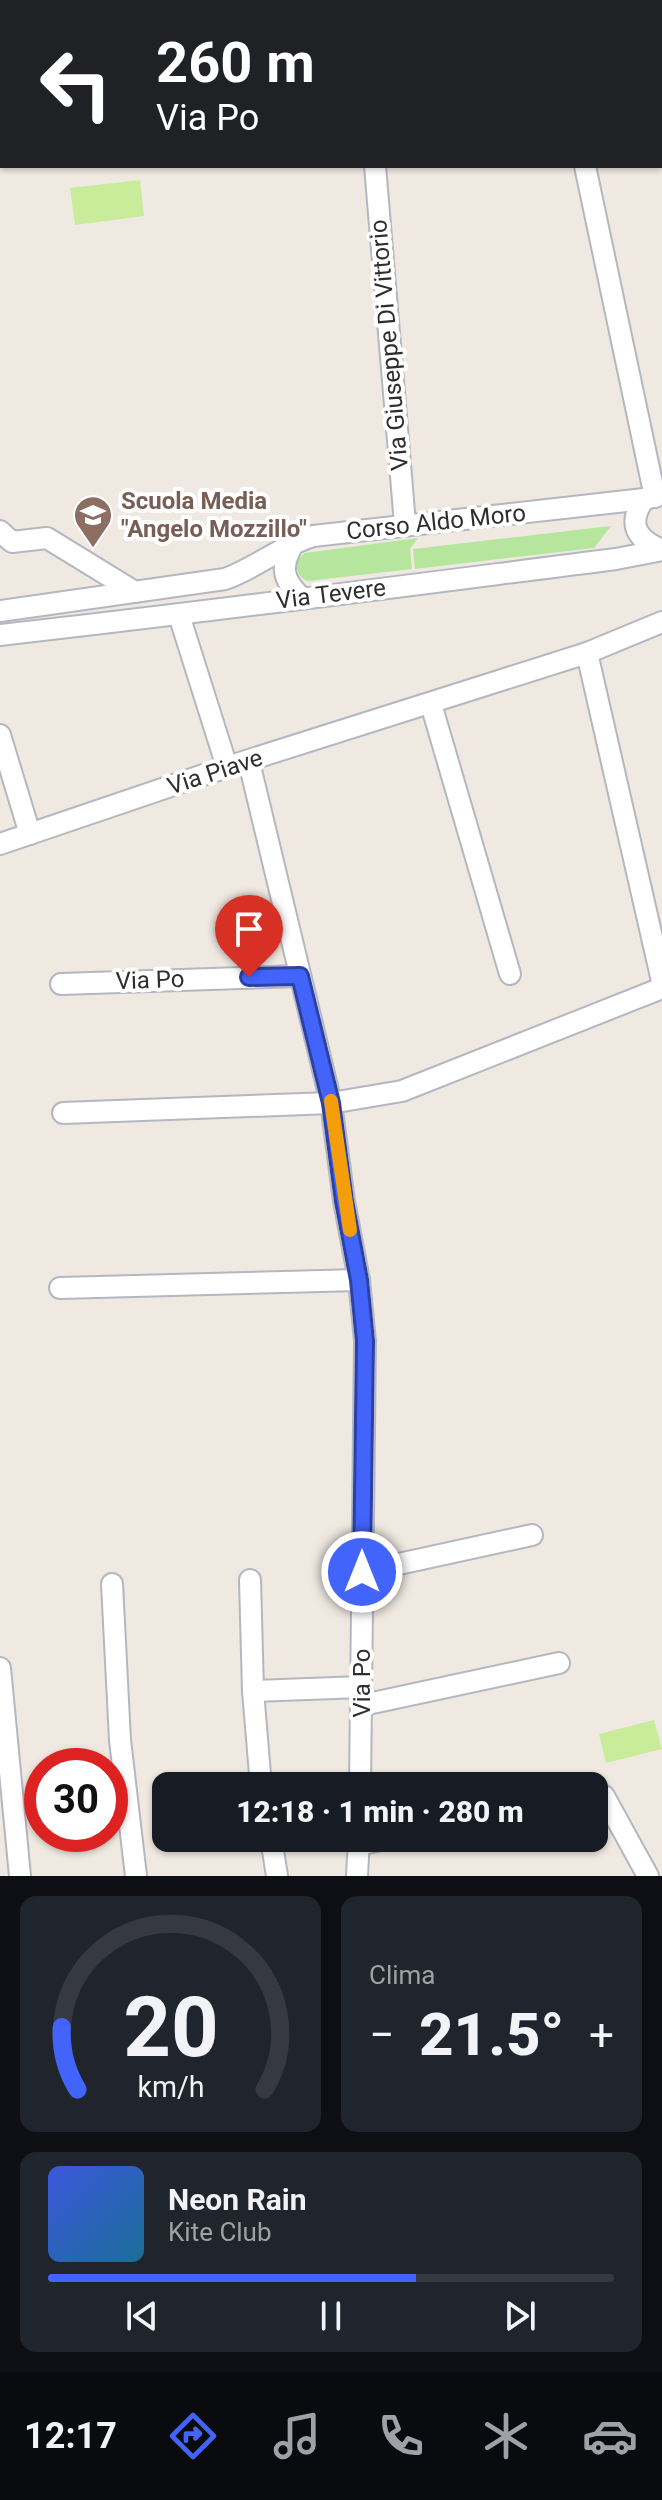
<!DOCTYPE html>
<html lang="it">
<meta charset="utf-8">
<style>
body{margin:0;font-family:Roboto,sans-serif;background:#20242c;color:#f1f3f6;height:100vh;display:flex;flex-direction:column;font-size:30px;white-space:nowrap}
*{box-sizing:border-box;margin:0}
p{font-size:26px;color:#9ea1a6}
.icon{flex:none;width:44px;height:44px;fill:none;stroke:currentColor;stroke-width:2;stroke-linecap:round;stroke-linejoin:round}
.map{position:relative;height:1876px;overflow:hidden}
.panel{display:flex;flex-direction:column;gap:20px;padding:20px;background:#0d0f14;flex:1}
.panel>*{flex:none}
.guide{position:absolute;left:0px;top:0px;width:662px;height:168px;box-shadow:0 2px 6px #0004;background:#202124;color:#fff;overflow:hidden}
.speed{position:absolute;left:24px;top:1748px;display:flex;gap:16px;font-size:40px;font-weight:700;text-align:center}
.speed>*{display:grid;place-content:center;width:104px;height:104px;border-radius:50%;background:#171b24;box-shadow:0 2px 6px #0004;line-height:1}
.speed .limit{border:12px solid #d22;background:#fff;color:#111}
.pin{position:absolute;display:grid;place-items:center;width:68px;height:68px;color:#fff;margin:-82px -34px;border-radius:50% 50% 50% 0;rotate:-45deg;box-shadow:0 0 8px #0007}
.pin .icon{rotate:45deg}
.me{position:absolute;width:88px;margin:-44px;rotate:0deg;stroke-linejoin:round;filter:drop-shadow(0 0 6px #0008)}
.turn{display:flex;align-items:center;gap:28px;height:168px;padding:0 24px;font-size:36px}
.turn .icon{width:104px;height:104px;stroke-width:2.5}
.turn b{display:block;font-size:56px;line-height:68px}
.big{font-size:60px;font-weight:800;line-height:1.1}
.panel .card{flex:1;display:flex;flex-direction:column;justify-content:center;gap:12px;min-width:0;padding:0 28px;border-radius:16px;background:#20242c}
.panel .dial{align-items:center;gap:0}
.dial svg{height:208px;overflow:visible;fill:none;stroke:#363941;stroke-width:7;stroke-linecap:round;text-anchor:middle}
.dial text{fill:#f1f3f6;stroke:none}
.song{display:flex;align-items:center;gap:24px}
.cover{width:96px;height:96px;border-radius:12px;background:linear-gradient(135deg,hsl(230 70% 55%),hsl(200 70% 35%))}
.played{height:8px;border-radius:4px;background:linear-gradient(90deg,#4264fb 65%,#363941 65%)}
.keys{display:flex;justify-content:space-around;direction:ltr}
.heat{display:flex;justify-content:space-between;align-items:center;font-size:44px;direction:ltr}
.panel .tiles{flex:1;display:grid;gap:20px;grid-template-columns:1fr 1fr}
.card:last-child{grid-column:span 2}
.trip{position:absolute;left:152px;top:1772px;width:456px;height:80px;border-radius:16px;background:#171b24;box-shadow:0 2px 6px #0004;font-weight:800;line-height:80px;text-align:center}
.dock{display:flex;height:128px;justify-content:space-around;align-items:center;background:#090b0e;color:#9ea1a6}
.dock .icon{width:56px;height:56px}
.dock .selected{color:#4264fb}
.dock b{font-size:36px;color:#f1f3f6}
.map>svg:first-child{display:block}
.green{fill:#b6e59e}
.pitch{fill:#c9ec9a}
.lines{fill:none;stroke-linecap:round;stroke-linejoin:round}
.minor-casing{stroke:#b4b7c1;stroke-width:24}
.minor{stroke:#fff;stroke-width:20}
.route-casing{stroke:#2b41a3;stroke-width:20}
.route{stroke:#4264fb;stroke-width:14}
.slow{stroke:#f59e0b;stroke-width:14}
.labels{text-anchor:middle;stroke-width:8;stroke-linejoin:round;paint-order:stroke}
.street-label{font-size:24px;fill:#2e2e2e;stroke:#fff}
.education-label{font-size:24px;font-weight:bold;fill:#785e54;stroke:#fff;text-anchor:start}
</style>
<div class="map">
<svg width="662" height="1876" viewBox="0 0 662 1876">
<rect width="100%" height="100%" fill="#efe9e1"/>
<g class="green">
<path d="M611,526l-17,22 -179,21 -2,-20z"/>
<path d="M418,538l-8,11 2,20 -104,12c-10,-3 -11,-11 -12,-20l9,-8z"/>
</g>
<g class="pitch">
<path d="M140,180l4,36 -69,9 -5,-37z"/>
<path d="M654,1720l8,29 -56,14 -7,-29z"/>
</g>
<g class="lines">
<g class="minor-casing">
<g id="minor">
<path d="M361,0v2"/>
<path d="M549,0l1,2"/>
<path d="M118,2l14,-2"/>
<path d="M0,18h2"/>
<path d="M660,26h2"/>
<path d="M375,166l30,358"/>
<path d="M585,166l70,331"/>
<path d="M653,497l-9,2c-17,25 -8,40 18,51"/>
<path d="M0,531l12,11 35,-4 88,54"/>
<path d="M295,541c-15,24 -14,38 7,57"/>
<path d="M0,611l225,-32c31,-11 56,-33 88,-43l331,-37"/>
<path d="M179,615l48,152"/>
<path d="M0,635c206,-23 411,-50 616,-76l46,-9"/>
<path d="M587,653l75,328"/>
<path d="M431,704l79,270"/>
<path d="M0,735l30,99"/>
<path d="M249,762l82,341 13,98 15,79 6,61 -5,445"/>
<path d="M0,844l227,-77 360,-114 75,-31"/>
<path d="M61,984l239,-8"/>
<path d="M63,1113l268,-10 71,-12 260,-103"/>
<path d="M60,1288l299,-8"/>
<path d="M362,1572l170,-37"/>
<path d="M250,1580l3,111 8,95"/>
<path d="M112,1584l8,156 16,136"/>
<path d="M0,1668l20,208"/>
<path d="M253,1691l109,-4"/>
<path d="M363,1705l196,-42"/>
<path d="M594,1792l10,4 44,80"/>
<path d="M271,1838l6,38"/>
<path d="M358,1845l32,-7"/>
<path d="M357,1876l2,-38"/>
</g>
</g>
<use href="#minor" class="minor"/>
</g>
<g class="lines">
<g class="route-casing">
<path id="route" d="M249,977l51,-1 31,127 13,98 15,79 6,61 -3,231"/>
</g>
<use href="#route" class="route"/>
<path class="slow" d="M331,1101l19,129"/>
</g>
<defs>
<g id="school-pin" transform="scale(2)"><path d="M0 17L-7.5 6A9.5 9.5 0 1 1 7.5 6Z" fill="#8d6e63" stroke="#fff"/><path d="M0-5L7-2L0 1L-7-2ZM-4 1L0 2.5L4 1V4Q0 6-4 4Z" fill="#fff"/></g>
</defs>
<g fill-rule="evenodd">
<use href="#school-pin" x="93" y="515"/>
</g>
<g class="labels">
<g class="street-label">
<text transform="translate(389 345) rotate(-95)" y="8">Via Giuseppe Di Vittorio</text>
<text transform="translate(436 522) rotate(-6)" y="8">Corso Aldo Moro</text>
<text transform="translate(331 594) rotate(-7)" y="8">Via Tevere</text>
<text transform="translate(215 772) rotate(-18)" y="8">Via Piave</text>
<text transform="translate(150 980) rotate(-2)" y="8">Via Po</text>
<text transform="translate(362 1683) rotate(-90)" y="8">Via Po</text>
</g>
<g class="education-label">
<text x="121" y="509">Scuola Media<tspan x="121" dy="28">"Angelo Mozzillo"</tspan></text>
</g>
</g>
</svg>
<div class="speed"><div class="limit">30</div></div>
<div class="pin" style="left:249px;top:977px;background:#d93025"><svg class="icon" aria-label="arrive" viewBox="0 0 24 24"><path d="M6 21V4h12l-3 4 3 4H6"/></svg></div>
<svg class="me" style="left:362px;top:1572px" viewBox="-20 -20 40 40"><circle r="17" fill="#4264fb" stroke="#fff" stroke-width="3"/><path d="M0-11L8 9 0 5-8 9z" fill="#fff"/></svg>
<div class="trip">12:18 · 1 min · 280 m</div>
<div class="guide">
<div class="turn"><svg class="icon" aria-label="left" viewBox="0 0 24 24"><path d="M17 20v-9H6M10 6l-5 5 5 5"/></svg><div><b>260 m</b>Via Po</div></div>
</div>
</div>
<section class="panel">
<div class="tiles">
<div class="card dial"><svg viewBox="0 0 100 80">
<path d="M14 69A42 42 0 1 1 86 69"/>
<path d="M14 69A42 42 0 0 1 8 45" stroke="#4264fb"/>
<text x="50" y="56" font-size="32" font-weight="700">20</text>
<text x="50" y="72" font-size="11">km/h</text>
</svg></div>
<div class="card"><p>Clima</p>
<div class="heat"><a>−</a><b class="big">21.5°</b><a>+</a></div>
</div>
<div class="card">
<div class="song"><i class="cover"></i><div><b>Neon Rain</b><p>Kite Club</p></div></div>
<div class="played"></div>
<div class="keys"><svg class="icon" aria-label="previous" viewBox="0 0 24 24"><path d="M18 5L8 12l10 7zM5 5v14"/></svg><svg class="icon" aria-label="pause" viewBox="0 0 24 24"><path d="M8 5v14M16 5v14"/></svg><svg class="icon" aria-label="next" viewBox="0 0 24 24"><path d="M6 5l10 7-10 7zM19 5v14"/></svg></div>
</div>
</div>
</section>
<nav class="dock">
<b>12:17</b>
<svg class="icon selected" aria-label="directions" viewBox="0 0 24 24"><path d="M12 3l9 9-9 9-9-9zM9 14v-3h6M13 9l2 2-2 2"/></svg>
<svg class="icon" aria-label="music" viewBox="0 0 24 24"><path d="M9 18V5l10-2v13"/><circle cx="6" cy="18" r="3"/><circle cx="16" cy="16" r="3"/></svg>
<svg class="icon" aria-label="phone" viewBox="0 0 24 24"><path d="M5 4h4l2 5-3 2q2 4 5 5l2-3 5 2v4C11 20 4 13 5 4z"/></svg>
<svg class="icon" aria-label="climate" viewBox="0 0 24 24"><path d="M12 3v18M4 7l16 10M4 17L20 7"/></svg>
<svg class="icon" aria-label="car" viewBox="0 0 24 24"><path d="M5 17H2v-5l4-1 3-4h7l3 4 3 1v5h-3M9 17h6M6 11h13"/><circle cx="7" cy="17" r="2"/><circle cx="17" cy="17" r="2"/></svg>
</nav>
